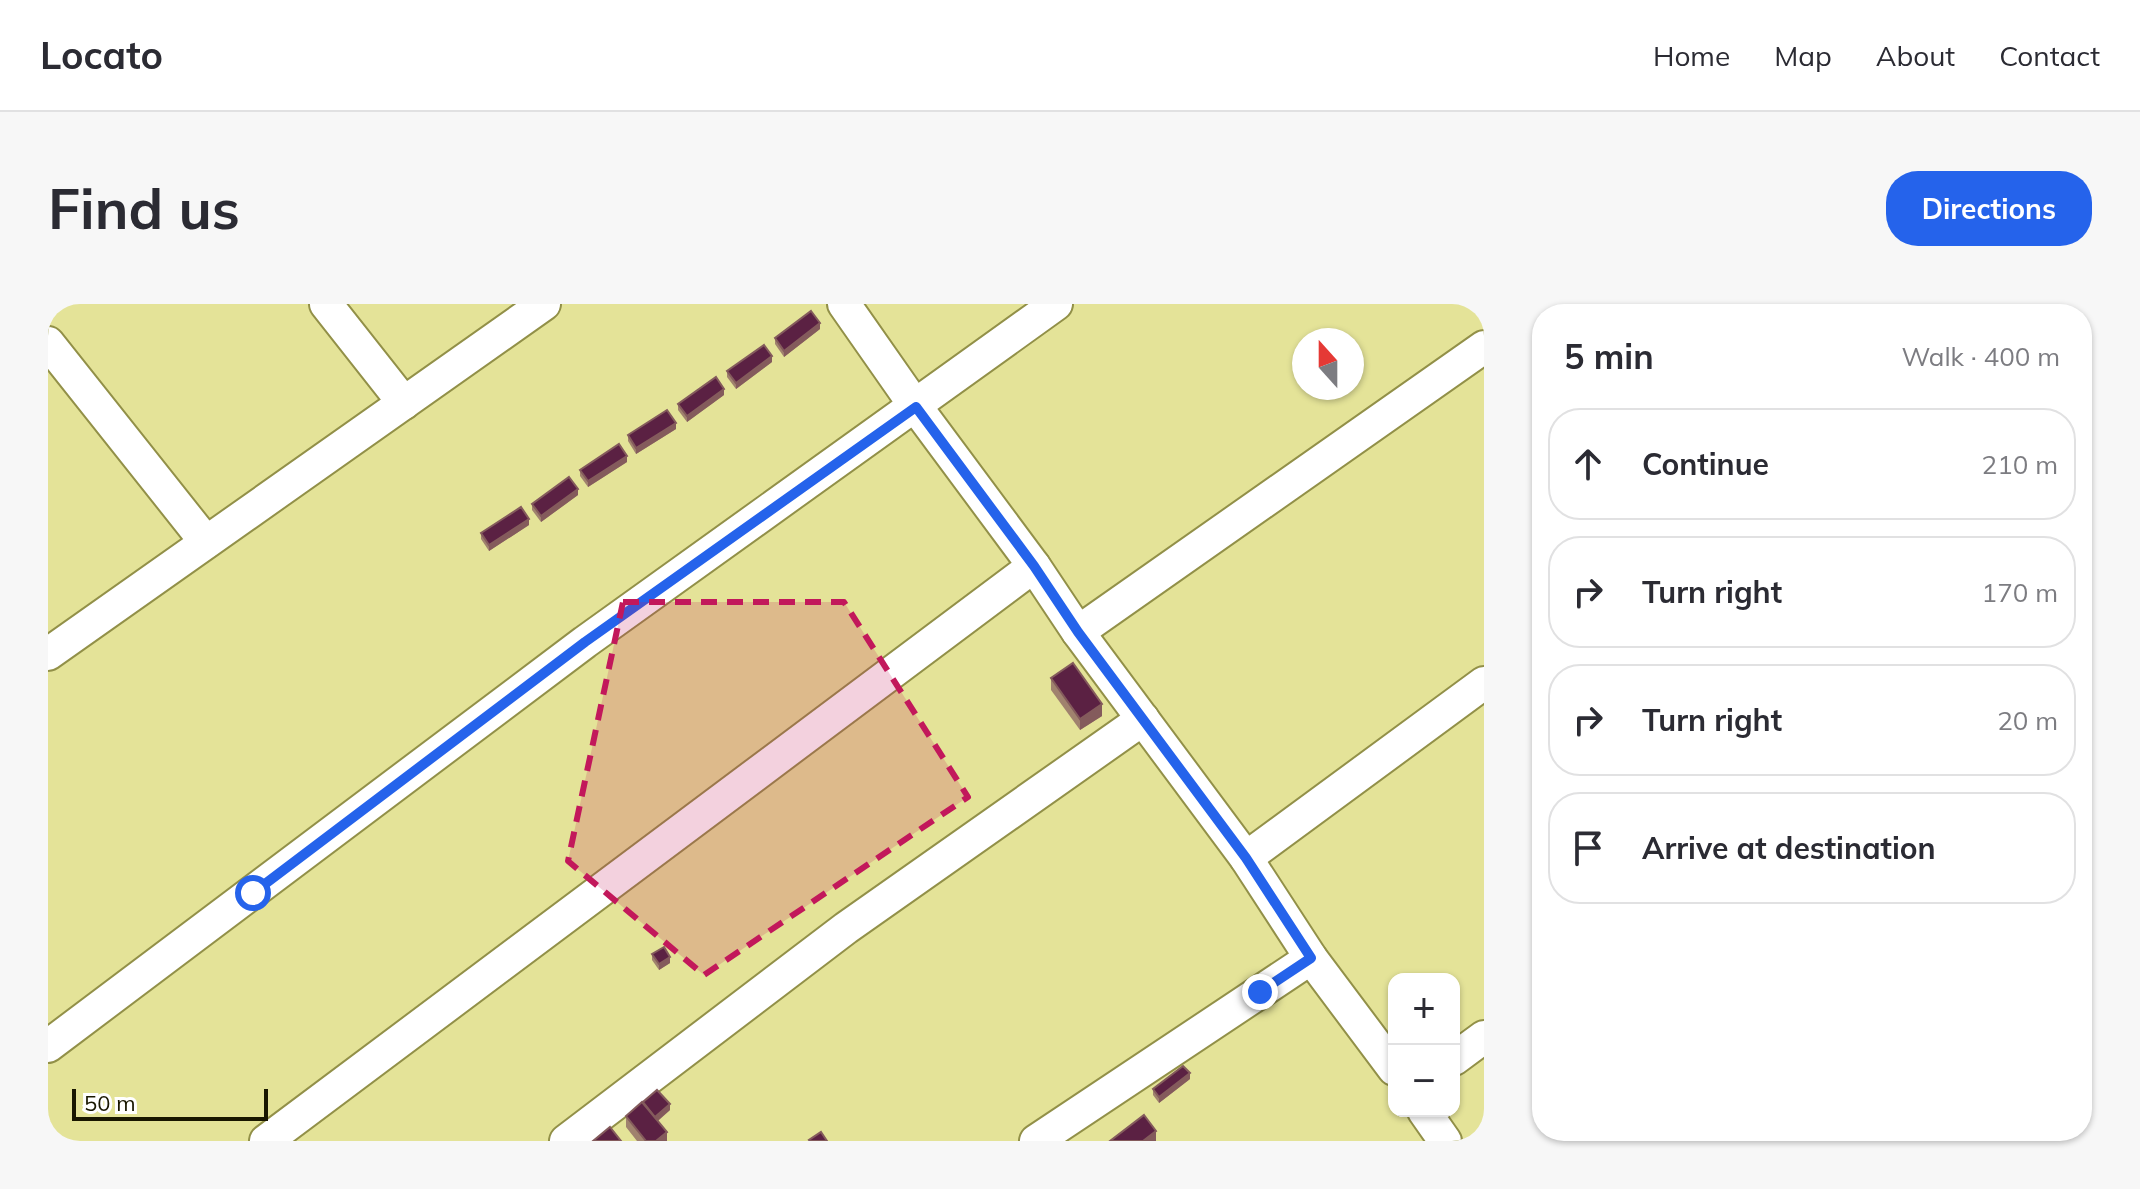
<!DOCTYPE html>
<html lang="en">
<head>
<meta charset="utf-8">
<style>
	body { margin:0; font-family:Mulish,sans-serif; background:#f7f7f7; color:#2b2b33 }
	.controls { position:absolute; right:24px; bottom:24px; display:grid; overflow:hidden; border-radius:16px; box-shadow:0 2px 6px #0004 }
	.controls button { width:72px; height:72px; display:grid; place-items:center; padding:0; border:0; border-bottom:2px solid #e1e1e2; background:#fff; color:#2b2b33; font:40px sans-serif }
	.compass { position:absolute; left:1244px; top:24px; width:72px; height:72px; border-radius:50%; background:#fff; box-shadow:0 2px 6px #0004; rotate:339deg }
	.scale { position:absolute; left:24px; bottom:20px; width:196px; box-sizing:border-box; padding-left:8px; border:4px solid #191700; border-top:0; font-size:22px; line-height:28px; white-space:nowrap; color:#191700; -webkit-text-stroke:6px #fff; paint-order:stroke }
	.stop { position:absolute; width:24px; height:24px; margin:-18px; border:6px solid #2563eb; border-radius:50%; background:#fff }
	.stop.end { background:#2563eb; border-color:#fff; box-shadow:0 2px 8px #0008 }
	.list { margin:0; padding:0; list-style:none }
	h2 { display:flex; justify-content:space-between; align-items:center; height:104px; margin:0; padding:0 32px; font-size:34px }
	h2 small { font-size:26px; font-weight:400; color:#7c7c81 }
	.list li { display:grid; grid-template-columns:52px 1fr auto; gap:24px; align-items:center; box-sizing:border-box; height:112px; margin:0 16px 16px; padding:0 16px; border:2px solid #e1e1e2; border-radius:32px }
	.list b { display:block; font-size:30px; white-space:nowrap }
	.list em { font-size:26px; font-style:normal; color:#7c7c81 }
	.icon { flex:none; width:44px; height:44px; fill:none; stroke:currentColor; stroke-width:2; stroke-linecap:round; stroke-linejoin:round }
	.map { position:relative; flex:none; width:1436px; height:837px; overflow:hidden; border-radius:32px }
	header { display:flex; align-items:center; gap:48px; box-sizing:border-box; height:112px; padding:0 40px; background:#fff; border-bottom:2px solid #e1e1e2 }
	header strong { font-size:38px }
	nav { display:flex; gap:44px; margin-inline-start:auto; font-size:28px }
	.intro { display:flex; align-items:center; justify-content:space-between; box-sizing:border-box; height:192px; padding:0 48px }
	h1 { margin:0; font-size:56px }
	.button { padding:20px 36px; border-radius:32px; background:#2563eb; color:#fff; font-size:28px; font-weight:700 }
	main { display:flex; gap:48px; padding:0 48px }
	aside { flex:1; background:#fff; border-radius:32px; box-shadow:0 2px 6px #0004 }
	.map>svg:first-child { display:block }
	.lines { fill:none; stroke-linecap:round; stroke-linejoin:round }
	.minor-casing { stroke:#929048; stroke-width:36 }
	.minor { stroke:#fff; stroke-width:32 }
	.wall { fill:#a0826e }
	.shaded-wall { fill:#845b5c }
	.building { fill:#5b2143; stroke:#845b5c; stroke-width:2 }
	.route { stroke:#2563eb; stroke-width:10 }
	.marked { fill:#c2185b; fill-opacity:0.2; stroke:#c2185b; stroke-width:6; stroke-dasharray:16 10; stroke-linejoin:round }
</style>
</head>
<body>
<header>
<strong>Locato</strong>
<nav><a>Home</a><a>Map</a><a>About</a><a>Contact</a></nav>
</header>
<div class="intro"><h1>Find us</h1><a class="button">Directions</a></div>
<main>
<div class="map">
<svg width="1436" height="837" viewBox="0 0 1436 837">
	<rect width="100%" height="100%" fill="#e4e398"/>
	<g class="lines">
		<g class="minor-casing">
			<g id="minor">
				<path d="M 278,0 L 356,99"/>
				<path d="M 796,0 L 868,103 L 986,262 L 1030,328 L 1198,554 L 1263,654 L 1346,765"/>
				<path d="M 0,39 L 158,238"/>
				<path d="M 1030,328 L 1436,43"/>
				<path d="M 0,350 L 496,0"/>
				<path d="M 1198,554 L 1436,379"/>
				<path d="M 0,742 L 537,338 L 1008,0"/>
				<path d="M 1406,755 L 1436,733"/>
				<path d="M 1376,807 L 1397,837"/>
				<path d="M 218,837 L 986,262"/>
				<path d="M 518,837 L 798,624 L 1095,415"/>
				<path d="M 988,837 L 1263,654"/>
			</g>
		</g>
		<use href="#minor" class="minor"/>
	</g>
	<g class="wall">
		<path d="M 772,25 L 736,53 L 727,40 L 727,34 Z"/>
		<path d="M 724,58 L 688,85 L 679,73 L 679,67 Z"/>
		<path d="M 676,91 L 639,118 L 630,106 L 630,100 Z"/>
		<path d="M 628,125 L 588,150 L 580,137 L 580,131 Z"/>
		<path d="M 579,158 L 540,183 L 532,172 L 532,166 Z"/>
		<path d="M 530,191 L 493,218 L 484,206 L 484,200 Z"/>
		<path d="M 481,221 L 441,247 L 433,235 L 433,229 Z"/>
		<path d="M 1003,374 L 1054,412 L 1032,426 L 1003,386 Z"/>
		<path d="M 604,650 L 622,659 L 611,666 L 604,656 Z"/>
		<path d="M 1142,775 L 1111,799 L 1105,791 L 1105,785 Z"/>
		<path d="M 622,806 L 610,817 L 619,837 L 589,837 L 578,823 L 578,812 Z"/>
	</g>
	<g class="shaded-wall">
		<path d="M 772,19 L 772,25 L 736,53 L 736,47 Z"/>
		<path d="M 724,52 L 724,58 L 688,85 L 688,79 Z"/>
		<path d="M 676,85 L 676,91 L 639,118 L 639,112 Z"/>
		<path d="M 628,119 L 628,125 L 588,150 L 588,144 Z"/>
		<path d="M 579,152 L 579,158 L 540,183 L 540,177 Z"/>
		<path d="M 530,185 L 530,191 L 493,218 L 493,212 Z"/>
		<path d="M 481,215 L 481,221 L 441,247 L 441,241 Z"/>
		<path d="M 1054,400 L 1054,412 L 1032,426 L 1032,415 Z"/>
		<path d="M 622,653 L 622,659 L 611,666 L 611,660 Z"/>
		<path d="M 1142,769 L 1142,775 L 1111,799 L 1111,793 Z"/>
		<path d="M 622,800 L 622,806 L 607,819 L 607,813 Z"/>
		<path d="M 1108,827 L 1108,837 L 1095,837 Z"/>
		<path d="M 619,828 L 619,837 L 608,837 Z"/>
	</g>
	<g class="building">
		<path d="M 763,7 L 772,19 L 736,47 L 727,34 Z"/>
		<path d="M 716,41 L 724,52 L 688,79 L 679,67 Z"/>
		<path d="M 668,73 L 676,85 L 639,112 L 630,100 Z"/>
		<path d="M 619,106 L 628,119 L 588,144 L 580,131 Z"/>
		<path d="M 571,140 L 579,152 L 540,177 L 532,166 Z"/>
		<path d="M 521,173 L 530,185 L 493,212 L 484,200 Z"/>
		<path d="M 473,203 L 481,215 L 441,241 L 433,229 Z"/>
		<path d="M 1025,359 L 1054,400 L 1032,415 L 1003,374 Z"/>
		<path d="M 616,643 L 622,653 L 611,660 L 604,650 Z"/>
		<path d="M 1135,762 L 1142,769 L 1111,793 L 1105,785 Z"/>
		<path d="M 609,786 L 622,800 L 607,813 L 595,798 Z"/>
		<path d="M 594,798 L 619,828 L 608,837 L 598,837 L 578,812 Z"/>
		<path d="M 1096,811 L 1108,827 L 1095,837 L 1062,837 Z"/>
		<path d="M 562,823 L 573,837 L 545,837 Z"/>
		<path d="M 773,828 L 779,837 L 762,837 L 761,836 Z"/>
	</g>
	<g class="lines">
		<path class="route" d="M 205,589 L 537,338 L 868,103 L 986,262 L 1030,328 L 1198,554 L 1263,654 L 1212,688"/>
	</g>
	<path class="marked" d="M 575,298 L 796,298 L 920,493 L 656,671 L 520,557 Z"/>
</svg>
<div class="controls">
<button>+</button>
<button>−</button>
</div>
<svg class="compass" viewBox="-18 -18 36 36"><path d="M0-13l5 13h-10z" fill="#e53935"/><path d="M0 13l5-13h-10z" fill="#7c7c81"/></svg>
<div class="scale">50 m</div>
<div class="stop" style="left:205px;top:589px"></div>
<div class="stop end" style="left:1212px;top:688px"></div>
</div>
<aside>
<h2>5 min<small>Walk · 400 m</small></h2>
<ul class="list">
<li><svg class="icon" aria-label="ahead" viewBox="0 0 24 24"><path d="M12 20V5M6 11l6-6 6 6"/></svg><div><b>Continue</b></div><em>210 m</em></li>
<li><svg class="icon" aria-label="right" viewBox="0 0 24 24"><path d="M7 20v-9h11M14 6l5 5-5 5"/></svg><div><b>Turn right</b></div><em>170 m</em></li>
<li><svg class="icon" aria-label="right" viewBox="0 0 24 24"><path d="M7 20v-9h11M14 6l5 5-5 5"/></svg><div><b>Turn right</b></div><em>20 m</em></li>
<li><svg class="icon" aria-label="arrive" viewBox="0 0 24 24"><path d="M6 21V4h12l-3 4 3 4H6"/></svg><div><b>Arrive at destination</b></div></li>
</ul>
</aside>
</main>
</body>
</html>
